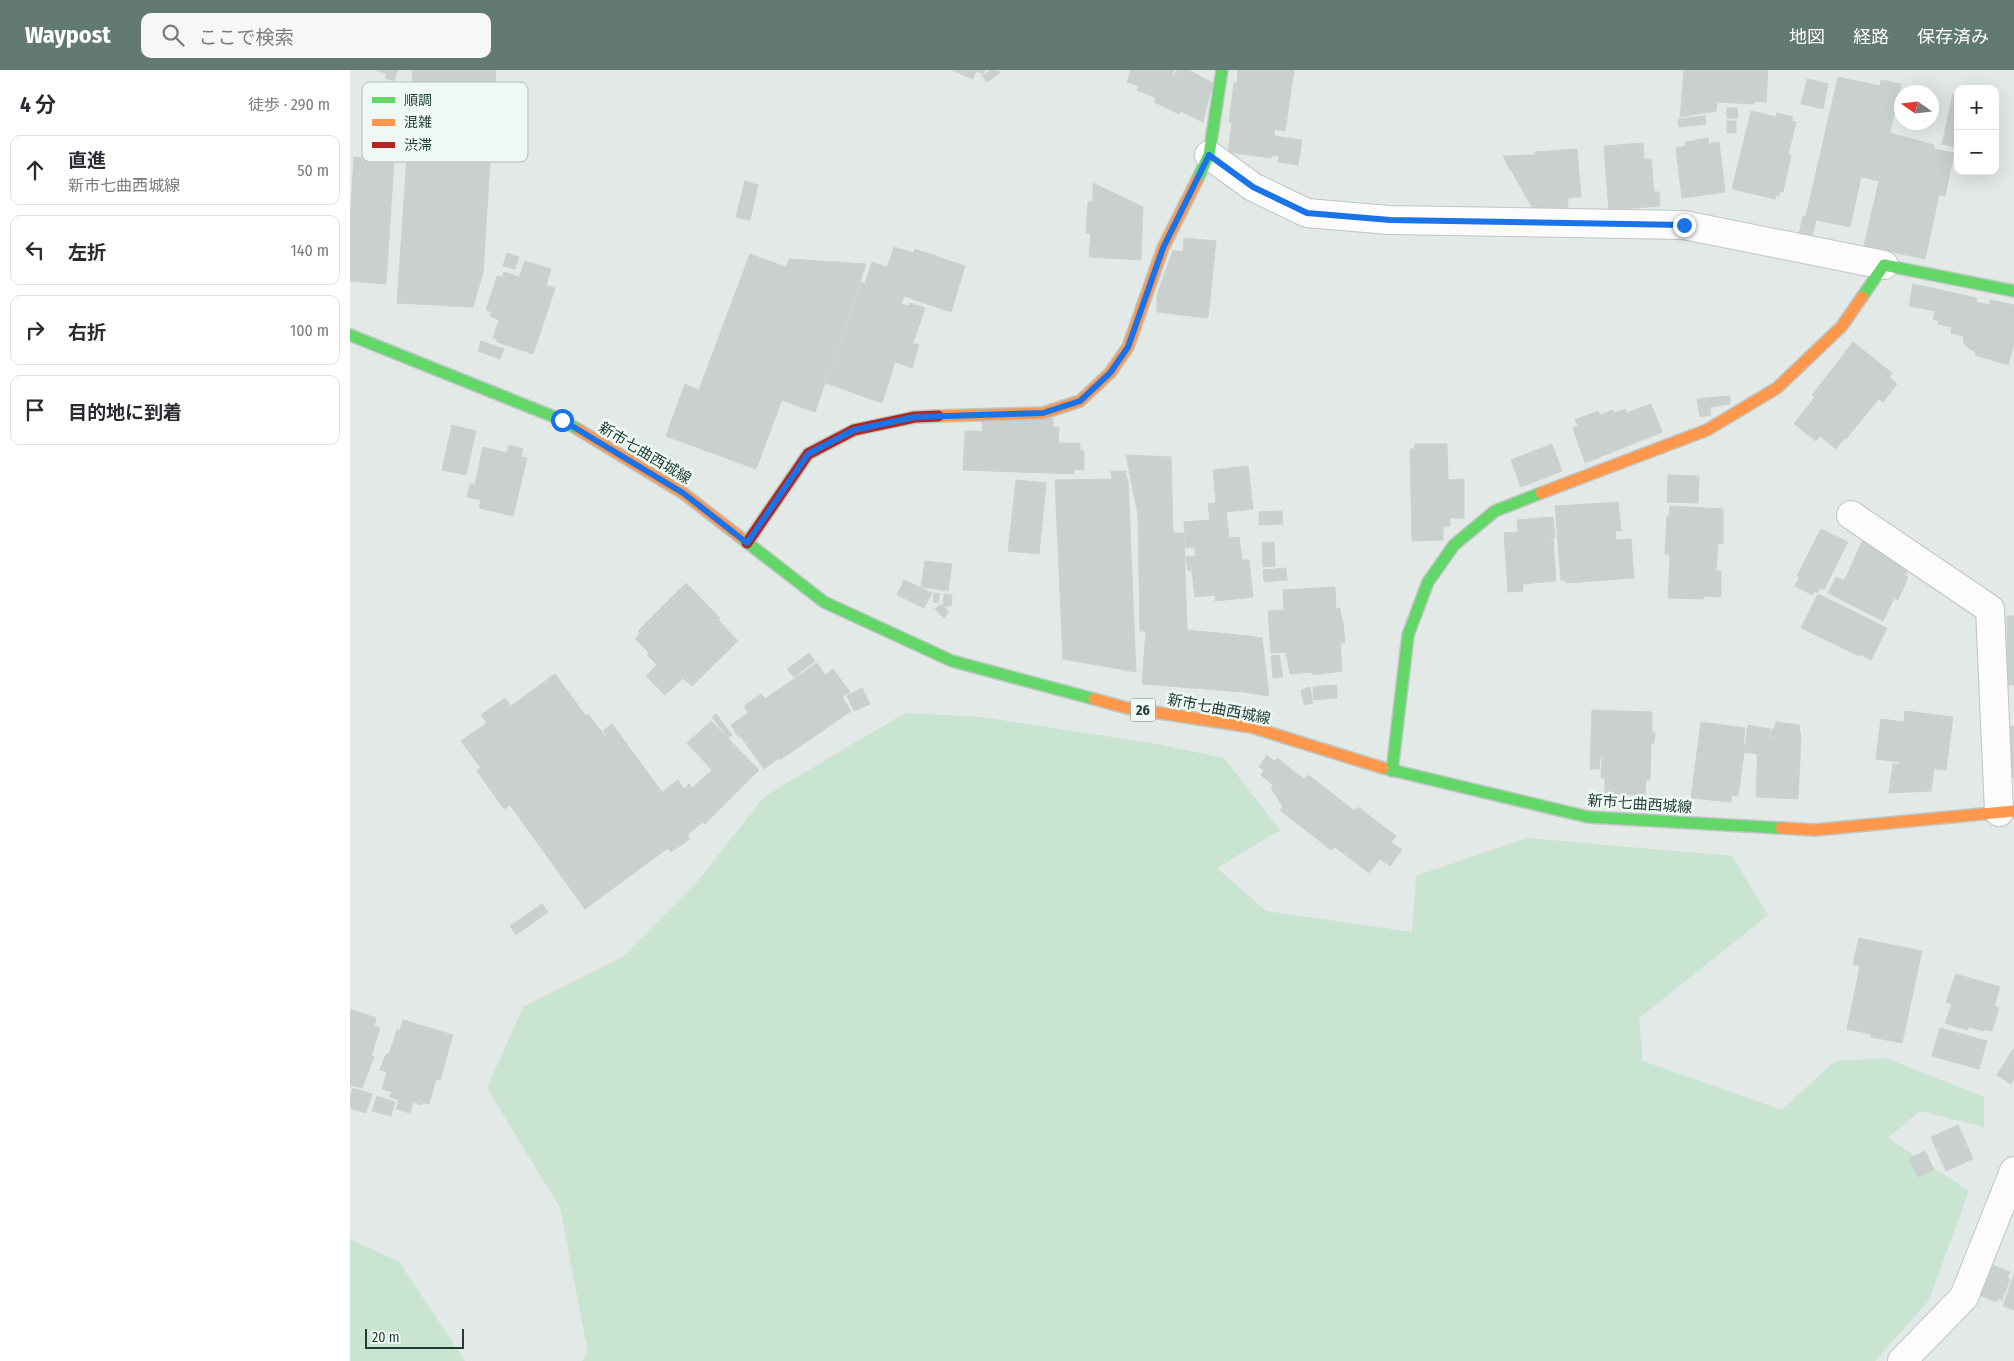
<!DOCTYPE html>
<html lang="ja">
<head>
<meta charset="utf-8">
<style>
	body { margin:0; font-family:"Fira Sans Condensed","Noto Sans JP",sans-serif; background:#f7f7f7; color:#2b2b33 }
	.controls { position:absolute; right:15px; top:15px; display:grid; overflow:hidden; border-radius:10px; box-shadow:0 5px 20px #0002 }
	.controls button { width:45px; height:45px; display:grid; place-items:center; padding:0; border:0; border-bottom:1px solid #e1e1e2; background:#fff; color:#2b2b33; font:25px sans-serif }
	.compass { position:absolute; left:1544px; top:15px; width:45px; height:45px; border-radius:50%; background:#fff; box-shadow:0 5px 20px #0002; rotate:284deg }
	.scale { position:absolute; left:15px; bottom:12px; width:99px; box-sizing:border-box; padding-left:5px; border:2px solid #1e3e34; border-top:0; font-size:14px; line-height:18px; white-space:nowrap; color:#1e3e34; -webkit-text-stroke:4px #f0f8f4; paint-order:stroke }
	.stop { position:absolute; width:15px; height:15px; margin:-11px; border:4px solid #1a73e8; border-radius:50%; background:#fff }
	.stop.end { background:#1a73e8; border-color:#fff; box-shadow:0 1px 5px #0008 }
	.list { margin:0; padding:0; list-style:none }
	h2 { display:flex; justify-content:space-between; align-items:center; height:65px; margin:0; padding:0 20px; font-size:21px }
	h2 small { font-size:16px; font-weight:400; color:#7c7c81 }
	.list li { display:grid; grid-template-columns:32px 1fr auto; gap:15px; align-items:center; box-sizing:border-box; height:70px; margin:0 10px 10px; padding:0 10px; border:1px solid #e1e1e2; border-radius:10px }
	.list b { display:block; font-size:19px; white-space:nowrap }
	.list p { margin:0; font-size:16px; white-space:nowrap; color:#7c7c81 }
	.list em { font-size:16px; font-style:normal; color:#7c7c81 }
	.icon { flex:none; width:28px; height:28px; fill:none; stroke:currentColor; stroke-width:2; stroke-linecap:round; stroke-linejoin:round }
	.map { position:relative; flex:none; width:1664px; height:1291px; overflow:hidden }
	header { display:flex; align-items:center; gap:30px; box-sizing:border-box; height:70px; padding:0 25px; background:#637a72; color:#fff }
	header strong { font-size:24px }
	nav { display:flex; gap:28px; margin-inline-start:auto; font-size:18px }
	.search { width:350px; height:45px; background:#f7f7f7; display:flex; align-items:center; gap:12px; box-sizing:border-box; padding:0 18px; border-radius:10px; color:#7c7c81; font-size:19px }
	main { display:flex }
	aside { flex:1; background:#fff }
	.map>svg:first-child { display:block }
	.green { fill:#c9e4d1 }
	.building { fill:#c9d0cd; stroke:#cbd2cf }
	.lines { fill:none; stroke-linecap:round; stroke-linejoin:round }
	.street-casing { stroke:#bfc6c3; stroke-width:30 }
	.fast-casing { stroke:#bdc7c3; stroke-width:14 }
	.slow-casing { stroke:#bdc7c3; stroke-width:14 }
	.jam-casing { stroke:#bdc7c3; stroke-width:14 }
	.street { stroke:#fbfcfb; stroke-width:28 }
	.fast { stroke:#63d668; stroke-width:11 }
	.slow { stroke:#ff974d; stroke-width:11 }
	.jam { stroke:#b3261e; stroke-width:11 }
	.route { stroke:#1a73e8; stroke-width:6 }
	.labels { text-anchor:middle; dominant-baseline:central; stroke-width:5; stroke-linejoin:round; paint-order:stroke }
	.shield { fill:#f0f8f4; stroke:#5d766e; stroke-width:1 }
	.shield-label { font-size:14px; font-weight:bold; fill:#1e3e34 }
	.street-label { font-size:15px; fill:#1e3e34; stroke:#f0f8f4 }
	.key { fill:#f0f8f4; stroke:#b1c0ba; stroke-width:1 }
	.key-label { font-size:14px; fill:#1e3e34 }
</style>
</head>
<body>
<header>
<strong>Waypost</strong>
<div class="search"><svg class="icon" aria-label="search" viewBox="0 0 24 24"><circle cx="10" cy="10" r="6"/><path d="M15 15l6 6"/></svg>ここで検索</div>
<nav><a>地図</a><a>経路</a><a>保存済み</a></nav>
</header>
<main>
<aside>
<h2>4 分<small>徒歩 · 290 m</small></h2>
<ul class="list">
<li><svg class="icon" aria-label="ahead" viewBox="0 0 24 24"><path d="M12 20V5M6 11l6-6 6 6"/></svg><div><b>直進</b><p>新市七曲西城線</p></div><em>50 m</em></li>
<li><svg class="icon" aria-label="left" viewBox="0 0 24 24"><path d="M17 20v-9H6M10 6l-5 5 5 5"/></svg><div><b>左折</b></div><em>140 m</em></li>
<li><svg class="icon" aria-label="right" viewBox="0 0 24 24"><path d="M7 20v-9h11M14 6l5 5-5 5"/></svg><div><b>右折</b></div><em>100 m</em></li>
<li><svg class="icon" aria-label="arrive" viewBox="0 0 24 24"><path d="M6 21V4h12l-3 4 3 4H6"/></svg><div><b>目的地に到着</b></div></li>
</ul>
</aside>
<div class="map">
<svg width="1664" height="1291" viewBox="0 0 1664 1291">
	<rect width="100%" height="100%" fill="#e2e9e6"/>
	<g class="green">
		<path d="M 555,643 L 631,647 L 801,673 L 874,688 L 930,760 L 867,798 L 916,841 L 1062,862 L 1066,806 L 1177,768 L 1382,786 L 1418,845 L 1289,948 L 1293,991 L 1432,1040 L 1485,991 L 1536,988 L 1634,1027 L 1634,1057 L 1570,1041 L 1538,1068 L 1619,1121 L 1579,1230 L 1525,1291 L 232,1291 L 238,1282 L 210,1138 L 137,1018 L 173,937 L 273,887 L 346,813 L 415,726 Z"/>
		<path d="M 0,1169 L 49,1192 L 115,1291 L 0,1291 Z"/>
	</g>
	<g class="building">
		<path d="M 26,0 L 48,0 L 44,11 L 35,8 L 37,4 Z"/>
		<path d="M 63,0 L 117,0 L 116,19 L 124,20 L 123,35 L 116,34 L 109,144 L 123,145 L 122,163 L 108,163 L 105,202 L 109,202 L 108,211 L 105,211 L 103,236 L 47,233 Z"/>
		<path d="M 117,0 L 146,0 L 133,203 L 123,237 L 103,236 L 105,211 L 108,211 L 109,202 L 105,202 L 108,163 L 122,163 L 123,145 L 109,144 L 116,34 L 123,35 L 124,20 L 116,19 Z"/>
		<path d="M 602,0 L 635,0 L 633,4 L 626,1 L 623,9 Z"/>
		<path d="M 641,0 L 651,2 L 637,12 L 632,6 Z"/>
		<path d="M 781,0 L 824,0 L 822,5 L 860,24 L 853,52 L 830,41 L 829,44 L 804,32 L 806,28 L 787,20 L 789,16 L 777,12 Z"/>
		<path d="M 827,0 L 838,0 L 865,14 L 860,24 L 824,5 Z"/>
		<path d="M 888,0 L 944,0 L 935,61 L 925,59 L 921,88 L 878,82 L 882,53 L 879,52 L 884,13 L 887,13 Z"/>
		<path d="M 1334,0 L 1418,0 L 1416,32 L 1404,31 L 1404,34 L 1367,32 L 1366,41 L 1330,47 Z"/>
		<path d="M 1488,7 L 1530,16 L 1531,10 L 1551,14 L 1529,111 L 1511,107 L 1500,157 L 1466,150 L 1462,166 L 1449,164 L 1453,146 L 1456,146 Z"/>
		<path d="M 1457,9 L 1478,14 L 1473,39 L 1451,34 Z"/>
		<path d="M 1603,24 L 1608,25 L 1608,78 L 1592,74 Z"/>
		<path d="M 1377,38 L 1387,38 L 1388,48 L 1377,48 Z"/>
		<path d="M 1401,41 L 1426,47 L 1427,43 L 1443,47 L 1441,51 L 1446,52 L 1438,85 L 1441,85 L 1433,122 L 1430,122 L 1429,126 L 1426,125 L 1425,129 L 1382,119 Z"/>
		<path d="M 1355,46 L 1356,54 L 1329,57 L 1328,49 Z"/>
		<rect x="1377" y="51" width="9" height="12"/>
		<path d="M 1540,63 L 1584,75 L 1584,79 L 1604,83 L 1595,126 L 1589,125 L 1575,189 L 1514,176 Z"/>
		<path d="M 924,66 L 952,70 L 948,95 L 928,92 L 929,86 L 921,85 Z"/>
		<path d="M 1358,68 L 1359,74 L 1369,72 L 1375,122 L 1332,128 L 1326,78 L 1336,76 L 1336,72 Z"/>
		<path d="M 1293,73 L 1294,89 L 1255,92 L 1254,76 Z"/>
		<path d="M 1227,79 L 1231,127 L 1218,128 L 1218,137 L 1186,140 L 1184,100 L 1163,102 L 1163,99 L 1160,100 L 1153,86 L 1185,85 L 1185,82 Z"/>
		<path d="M 4,87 L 44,90 L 36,214 L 0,211 L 0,151 Z"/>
		<path d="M 1301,89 L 1304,122 L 1309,122 L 1310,136 L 1259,140 L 1255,92 Z"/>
		<path d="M 1163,99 L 1163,102 L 1184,100 L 1186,140 L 1184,141 L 1161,100 Z"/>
		<path d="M 395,111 L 408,115 L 400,150 L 386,147 Z"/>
		<path d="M 743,113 L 793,137 L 791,190 L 739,187 L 741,164 L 736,163 L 738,132 L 743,132 Z"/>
		<path d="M 834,168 L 866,171 L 858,248 L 807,242 L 807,225 L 823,180 L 833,182 Z"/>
		<path d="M 544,177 L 563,183 L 565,179 L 615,196 L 601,242 L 554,226 L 551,234 L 559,236 L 560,233 L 575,238 L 563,273 L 569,275 L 562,298 L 545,292 L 532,333 L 476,313 L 511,212 L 530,218 Z"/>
		<path d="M 157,183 L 169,187 L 165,199 L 153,196 Z"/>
		<path d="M 400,184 L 476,212 L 406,399 L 316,366 L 335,314 L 349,320 Z"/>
		<path d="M 439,189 L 516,194 L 465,342 L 431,330 L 476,212 L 436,197 Z"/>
		<path d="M 175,191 L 201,199 L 196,215 L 205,218 L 183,284 L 147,272 L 147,269 L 143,268 L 149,250 L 140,246 L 142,242 L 136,240 L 147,206 L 152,207 L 154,202 L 169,207 Z"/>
		<path d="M 522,192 L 537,197 L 530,218 L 515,214 Z"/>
		<path d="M 1563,214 L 1627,228 L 1626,232 L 1640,235 L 1640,230 L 1664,235 L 1664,275 L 1658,295 L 1625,285 L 1626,282 L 1618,278 L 1614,274 L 1613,266 L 1601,263 L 1602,257 L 1588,254 L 1589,251 L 1583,249 L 1585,241 L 1559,236 Z"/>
		<path d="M 131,271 L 154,279 L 150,289 L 128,281 Z"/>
		<path d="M 1503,272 L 1542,303 L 1539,307 L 1547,314 L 1533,332 L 1529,329 L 1527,331 L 1484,297 Z"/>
		<path d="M 1484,297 L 1527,331 L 1496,369 L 1495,368 L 1486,379 L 1470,366 L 1466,371 L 1444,354 L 1465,327 L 1462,325 Z"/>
		<path d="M 1380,326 L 1380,334 L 1360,337 L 1361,345 L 1350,347 L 1347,329 Z"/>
		<path d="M 1301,334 L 1312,362 L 1235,393 L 1223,358 L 1228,356 L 1225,350 L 1248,341 L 1250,345 L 1263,340 L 1264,343 L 1275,339 L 1276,343 Z"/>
		<path d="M 703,348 L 703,357 L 709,357 L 708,373 L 730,373 L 730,381 L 734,381 L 734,400 L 724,399 L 724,404 L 613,400 L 615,361 L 665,362 L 665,350 Z"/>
		<path d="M 633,349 L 665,350 L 665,362 L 632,361 Z"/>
		<path d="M 102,355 L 126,361 L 116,405 L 92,400 Z"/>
		<path d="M 1065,374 L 1097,374 L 1098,410 L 1114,409 L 1114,448 L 1100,448 L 1100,456 L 1093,456 L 1093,470 L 1062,471 L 1060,379 L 1064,379 Z"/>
		<path d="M 1202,374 L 1212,401 L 1171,417 L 1161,390 Z"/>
		<path d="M 159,375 L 173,379 L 171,387 L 177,388 L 163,446 L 129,438 L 131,430 L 117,427 L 120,414 L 125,415 L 133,377 L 157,383 Z"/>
		<path d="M 776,385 L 821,387 L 823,463 L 834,463 L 837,560 L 898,566 L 893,622 L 792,614 L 796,561 L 790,561 L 788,445 Z"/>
		<path d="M 898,396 L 903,439 L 876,442 L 879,468 L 889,467 L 892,490 L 899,490 L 903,527 L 865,531 L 865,525 L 845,527 L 842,501 L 838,501 L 836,487 L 846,486 L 845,477 L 836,478 L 834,452 L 860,450 L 858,434 L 866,433 L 863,400 Z"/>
		<path d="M 761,401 L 776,401 L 776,408 L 778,408 L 786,602 L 713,589 L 705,410 L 762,409 Z"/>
		<path d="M 1318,405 L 1349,406 L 1348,433 L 1317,432 Z"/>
		<path d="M 666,410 L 696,413 L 689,484 L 658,481 Z"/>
		<path d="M 1268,432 L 1271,461 L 1265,461 L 1266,470 L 1281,469 L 1284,508 L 1216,513 L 1216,510 L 1211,510 L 1205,436 Z"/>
		<path d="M 1320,436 L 1373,439 L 1373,474 L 1368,473 L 1366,501 L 1371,501 L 1371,527 L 1354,526 L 1354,529 L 1318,528 L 1320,484 L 1315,484 L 1317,446 L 1319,446 Z"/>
		<path d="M 932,441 L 933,454 L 909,455 L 909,442 Z"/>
		<path d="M 1203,447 L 1205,468 L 1169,471 L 1167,450 Z"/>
		<path d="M 1471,459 L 1498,472 L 1474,519 L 1470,518 L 1467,523 L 1464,521 L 1463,525 L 1445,516 L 1449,508 L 1447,506 Z"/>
		<path d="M 1518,459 L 1561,493 L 1555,505 L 1558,507 L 1548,530 L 1544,528 L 1533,551 L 1478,523 L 1486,507 L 1494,511 Z"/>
		<path d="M 1168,462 L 1173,521 L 1158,522 L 1154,463 Z"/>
		<path d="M 1203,469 L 1206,511 L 1172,514 L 1169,471 Z"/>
		<path d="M 924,472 L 925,496 L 913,497 L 912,473 Z"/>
		<path d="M 575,491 L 602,494 L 598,521 L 571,517 Z"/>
		<path d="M 936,498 L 937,510 L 914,512 L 913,500 Z"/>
		<path d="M 554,510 L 582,523 L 574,538 L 547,525 Z"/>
		<path d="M 336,513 L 370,548 L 368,550 L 388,571 L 342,616 L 333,608 L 315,625 L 296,606 L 307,595 L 297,585 L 299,583 L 285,569 L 290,564 L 288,561 Z"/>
		<path d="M 985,517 L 986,539 L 990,538 L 992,552 L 993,552 L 995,573 L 990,573 L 992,601 L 963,605 L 963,602 L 940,604 L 936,582 L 921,583 L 918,541 L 934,540 L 933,520 Z"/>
		<path d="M 584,523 L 590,524 L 588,533 L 583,532 Z"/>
		<path d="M 594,524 L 602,525 L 601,536 L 593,536 Z"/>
		<path d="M 1468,524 L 1537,558 L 1521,590 L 1510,584 L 1509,586 L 1451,558 Z"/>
		<path d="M 591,534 L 599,542 L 594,548 L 585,539 Z"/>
		<rect x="1657" y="546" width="7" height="69"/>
		<path d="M 898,566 L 912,568 L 919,626 L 893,622 Z"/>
		<path d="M 459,583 L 465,591 L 444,607 L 437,599 Z"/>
		<path d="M 929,585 L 933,607 L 923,608 L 921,586 Z"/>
		<path d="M 467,593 L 475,605 L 483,599 L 500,622 L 492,627 L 501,641 L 430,690 L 429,688 L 414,699 L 391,667 L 389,668 L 381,655 L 398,643 L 394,636 L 411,624 L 415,629 Z"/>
		<path d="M 205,604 L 236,646 L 238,644 L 256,667 L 257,666 L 253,661 L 262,654 L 312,722 L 328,710 L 334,719 L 339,714 L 342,718 L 362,700 L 337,673 L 361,651 L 409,700 L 355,754 L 353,752 L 337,765 L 340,769 L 321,782 L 318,778 L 235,839 L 160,735 L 154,739 L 127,701 L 131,698 L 111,671 L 137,653 L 131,645 L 155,628 L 161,636 Z"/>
		<path d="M 987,615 L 987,628 L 964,630 L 963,617 Z"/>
		<path d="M 960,617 L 963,633 L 954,635 L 951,620 Z"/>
		<path d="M 512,618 L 520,634 L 504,641 L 497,626 Z"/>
		<path d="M 1242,640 L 1302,642 L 1302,662 L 1305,662 L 1304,673 L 1301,674 L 1300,710 L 1296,710 L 1295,725 L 1255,724 L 1255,708 L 1251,708 L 1252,688 L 1250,688 L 1249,699 L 1240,699 Z"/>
		<path d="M 1555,641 L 1603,647 L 1596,700 L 1549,695 Z"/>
		<path d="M 366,644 L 382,665 L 378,668 L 362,647 Z"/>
		<path d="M 1531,649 L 1554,652 L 1549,692 L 1526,689 Z"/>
		<path d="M 1351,652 L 1395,658 L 1393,676 L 1395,676 L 1388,726 L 1342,720 Z"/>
		<path d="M 1426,652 L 1449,655 L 1451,668 L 1421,667 L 1420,661 L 1425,657 Z"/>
		<path d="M 1398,655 L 1420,659 L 1419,667 L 1408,667 L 1407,684 L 1394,682 Z"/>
		<path d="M 1664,656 L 1664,707 L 1662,707 L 1657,657 Z"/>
		<path d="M 1408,667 L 1451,668 L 1448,729 L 1406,727 Z"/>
		<path d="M 917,685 L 924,691 L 927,688 L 954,709 L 958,705 L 1005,741 L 1008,737 L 1046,766 L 1041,772 L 1052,780 L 1040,796 L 1030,789 L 1019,803 L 985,777 L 981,780 L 930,740 L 933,737 L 921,718 L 923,715 L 911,705 L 914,700 L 909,697 Z"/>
		<path d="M 1543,694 L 1584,699 L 1581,721 L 1539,723 Z"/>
		<path d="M 1342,720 L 1381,725 L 1381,732 L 1341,728 Z"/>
		<path d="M 192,834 L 198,842 L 166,865 L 160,856 Z"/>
		<path d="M 1509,868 L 1572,881 L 1552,973 L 1521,967 L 1521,964 L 1497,959 L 1510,896 L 1503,894 Z"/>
		<path d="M 1606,904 L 1650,917 L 1644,936 L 1649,938 L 1642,961 L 1635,959 L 1634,961 L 1619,957 L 1617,960 L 1595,953 L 1602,934 L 1596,932 Z"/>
		<path d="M 0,939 L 26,948 L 24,956 L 30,958 L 21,986 L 24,987 L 12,1018 L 1,1015 L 0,1019 Z"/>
		<path d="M 53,950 L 103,965 L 90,1010 L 86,1009 L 79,1034 L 72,1032 L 72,1035 L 63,1032 L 60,1043 L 46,1039 L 49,1030 L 40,1027 L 42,1022 L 32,1019 L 37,1002 L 30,1000 L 36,984 L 39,984 L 47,960 L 50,961 Z"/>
		<path d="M 1590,958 L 1637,971 L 1629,999 L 1582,986 Z"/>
		<path d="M 1663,979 L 1664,1009 L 1661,1014 L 1647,1005 Z"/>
		<path d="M 3,1018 L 22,1024 L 16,1043 L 0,1038 L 0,1027 Z"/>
		<path d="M 27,1026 L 45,1032 L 41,1046 L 22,1041 Z"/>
		<path d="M 1608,1055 L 1623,1089 L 1596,1101 L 1581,1067 Z"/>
		<path d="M 1575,1081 L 1584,1100 L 1568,1107 L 1559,1089 Z"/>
		<path d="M 1640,1194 L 1660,1202 L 1657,1208 L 1660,1209 L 1652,1230 L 1648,1229 L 1646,1232 L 1629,1225 Z"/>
		<path d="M 1664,1205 L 1664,1240 L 1653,1236 Z"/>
	</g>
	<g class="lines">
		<g class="street-casing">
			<g id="street">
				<path d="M 859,85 L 903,117 L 957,143 L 1039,150 L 1334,155 L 1534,195"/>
				<path d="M 1501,445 L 1640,539 L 1649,742"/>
				<path d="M 1552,1291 L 1614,1227 L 1664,1101"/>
			</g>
		</g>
		<g class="fast-casing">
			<g id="fast">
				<path d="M 847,110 L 859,85 L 872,0"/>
				<path d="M 1512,227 L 1534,195 L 1664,221"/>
				<path d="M 0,265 L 212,350 L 229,360"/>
				<path d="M 390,467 L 474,532 L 602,591 L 744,629"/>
				<path d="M 1033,698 L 1238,747 L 1431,758"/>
				<path d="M 1042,701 L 1058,565 L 1078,512 L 1104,475 L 1145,441 L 1191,423"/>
			</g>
		</g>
		<g class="slow-casing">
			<g id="slow">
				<path d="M 588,346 L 693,343 L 730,331 L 760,303 L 778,277 L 813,178 L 847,110"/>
				<path d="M 229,360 L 333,423 L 390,467"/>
				<path d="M 1191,423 L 1357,360 L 1427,318 L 1492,256 L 1512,227"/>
				<path d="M 744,629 L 777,638 L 901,657 L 1033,698"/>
				<path d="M 1431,758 L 1465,760 L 1664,741"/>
			</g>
		</g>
		<g class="jam-casing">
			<path id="jam" d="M 397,473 L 458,384 L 504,360 L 565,347 L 588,346"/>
		</g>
		<use href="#street" class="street"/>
		<use href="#fast" class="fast"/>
		<use href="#slow" class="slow"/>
		<use href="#jam" class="jam"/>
	</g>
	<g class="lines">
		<path class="route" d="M 212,350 L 333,423 L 397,473 L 458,384 L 504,360 L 565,347 L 693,343 L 730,331 L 760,303 L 778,277 L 813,178 L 859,85 L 903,117 L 957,143 L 1040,150 L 1334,155"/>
	</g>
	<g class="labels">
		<rect class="shield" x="780.5" y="628.5" width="25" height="23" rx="4"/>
		<g class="shield-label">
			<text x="793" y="640">26</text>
		</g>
		<g class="street-label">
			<text transform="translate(295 383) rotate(31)">新市七曲西城線</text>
			<text transform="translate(869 639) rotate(11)">新市七曲西城線</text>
			<text transform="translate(1290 734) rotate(4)">新市七曲西城線</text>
		</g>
	</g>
	<rect x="12" y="12" width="166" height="80" rx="8" class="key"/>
	<rect x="22" y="27" width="23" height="6" fill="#63d668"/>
	<rect x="22" y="49" width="23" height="7" fill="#ff974d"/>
	<rect x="22" y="72" width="23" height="6" fill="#b3261e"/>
	<g class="key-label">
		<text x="54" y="35">順調</text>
		<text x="54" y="57">混雑</text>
		<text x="54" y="80">渋滞</text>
	</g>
</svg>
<div class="controls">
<button>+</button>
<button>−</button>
</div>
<svg class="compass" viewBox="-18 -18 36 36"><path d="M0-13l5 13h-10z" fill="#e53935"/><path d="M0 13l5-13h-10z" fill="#7c7c81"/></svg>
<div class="scale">20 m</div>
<div class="stop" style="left:212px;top:350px"></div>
<div class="stop end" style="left:1334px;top:155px"></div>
</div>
</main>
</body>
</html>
